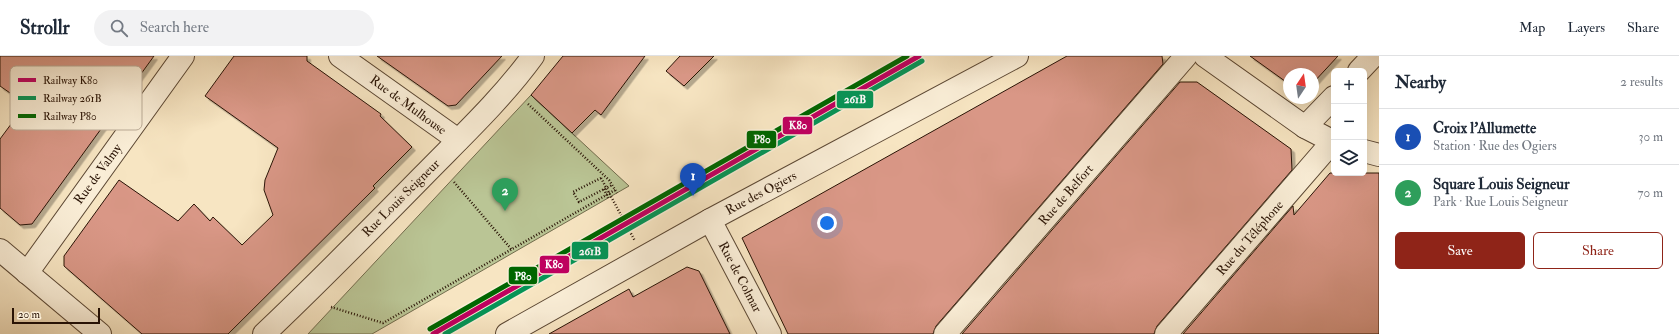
<!DOCTYPE html>
<html lang="en">
<head>
<meta charset="utf-8">
<style>
	body { margin:0; font-family:"IM FELL Double Pica",serif; background:#f2f2f3; color:#1f2937 }
	.controls { position:absolute; right:12px; top:12px; display:grid; overflow:hidden; border-radius:6px; box-shadow:0 4px 16px #0002 }
	.controls button { width:36px; height:36px; display:grid; place-items:center; padding:0; border:0; border-bottom:1px solid #e0e1e3; background:#fff; color:#1f2937; font:20px sans-serif }
	.compass { position:absolute; left:1283px; top:12px; width:36px; height:36px; border-radius:50%; background:#fff; box-shadow:0 4px 16px #0002; rotate:13deg }
	.scale { position:absolute; left:12px; bottom:10px; width:88px; box-sizing:border-box; padding-left:4px; border:2px solid #291305; border-top:0; font-size:11px; line-height:14px; white-space:nowrap; color:#291305; -webkit-text-stroke:3px #faeed7; paint-order:stroke }
	.you { position:absolute; left:827px; top:167px; width:14px; height:14px; margin:-10px; border:3px solid #fff; border-radius:50%; background:#1a73e8; box-shadow:0 0 0 6px #1a73e833 }
	.badge { display:grid; place-items:center; width:26px; height:26px; border-radius:50%; background:#8f2418; color:#fff; font-size:13px; font-weight:700 }
	.pin { position:absolute; translate:-50% -33px; filter:drop-shadow(0 1px 2px #0008) }
	.pin::after { content:''; position:absolute; top:21px; width:14px; height:12px; background:inherit; clip-path:polygon(0 0,100% 0,50% 100%) }
	.list { margin:0; padding:0; list-style:none }
	h2 { display:flex; justify-content:space-between; align-items:center; height:52px; margin:0; padding:0 16px; font-size:17px }
	h2 small { font-size:13px; font-weight:400; color:#747a83 }
	.list li { display:grid; grid-template-columns:26px 1fr auto; gap:12px; align-items:center; box-sizing:border-box; height:56px; padding:0 16px; border-top:1px solid #e0e1e3 }
	.list b { display:block; font-size:15px; white-space:nowrap }
	.list p { margin:0; font-size:13px; white-space:nowrap; color:#747a83 }
	.list em { font-size:13px; font-style:normal; color:#747a83 }
	.actions { display:flex; gap:8px; padding:12px 16px }
	.actions a { flex:1; padding:9px 0; border:1px solid #8f2418; border-radius:6px; text-align:center; font-size:14px; color:#8f2418 }
	.actions .main { background:#8f2418; color:#fff }
	.icon { flex:none; width:22px; height:22px; fill:none; stroke:currentColor; stroke-width:2; stroke-linecap:round; stroke-linejoin:round }
	.map { position:relative; flex:none; width:1379px; height:278px; overflow:hidden }
	header { display:flex; align-items:center; gap:24px; box-sizing:border-box; height:56px; padding:0 20px; background:#fff; border-bottom:1px solid #e0e1e3 }
	header strong { font-size:19px }
	nav { display:flex; gap:22px; margin-inline-start:auto; font-size:14px }
	.search { width:280px; height:36px; background:#f2f2f3; display:flex; align-items:center; gap:10px; box-sizing:border-box; padding:0 14px; border-radius:22px; color:#747a83; font-size:15px }
	main { display:flex }
	aside { flex:1; background:#fff }
	.map>svg:first-child { display:block }
	.green { fill:#bac595; stroke:#726c4d }
	.building { fill:#d99786; stroke:#291305; filter:url(#shadow) }
	.lines { fill:none; stroke-linecap:round; stroke-linejoin:round }
	.minor-casing { stroke:#5c4834; stroke-width:24 }
	.tertiary-casing { stroke:#5c4834; stroke-width:24 }
	.path { stroke:#291305; stroke-width:2.5; stroke-dasharray:1 2; stroke-linecap:butt }
	.minor { stroke:#faeed7; stroke-width:22 }
	.tertiary { stroke:#faeed7; stroke-width:22 }
	.path-bridge { stroke:#291305; stroke-width:2.5; stroke-dasharray:1 2; stroke-linecap:butt }
	.rail-1-casing { stroke:#faeed7; stroke-width:8 }
	.rail-2-casing { stroke:#faeed7; stroke-width:8 }
	.rail-3-casing { stroke:#faeed7; stroke-width:8 }
	.rail-1 { stroke:#bf005f; stroke-width:5 }
	.rail-2 { stroke:#069456; stroke-width:5 }
	.rail-3 { stroke:#060; stroke-width:5 }
	.labels { text-anchor:middle; dominant-baseline:central; stroke-width:3; stroke-linejoin:round; paint-order:stroke }
	.street-label { font-size:13px; fill:#291305; stroke:#faeed7 }
	.key { fill:#faeed7; stroke:#bbac98; stroke-width:1 }
	.key-label { font-size:11px; fill:#291305 }
	.line-badge { stroke:#faeed7; stroke-width:1.5 }
	.badge-label { font-size:11px; text-anchor:middle; font-weight:bold; fill:#fff }
</style>
</head>
<body>
<header>
<strong>Strollr</strong>
<div class="search"><svg class="icon" aria-label="search" viewBox="0 0 24 24"><circle cx="10" cy="10" r="6"/><path d="M15 15l6 6"/></svg>Search here</div>
<nav><a>Map</a><a>Layers</a><a>Share</a></nav>
</header>
<main>
<div class="map">
<svg width="1379" height="278" viewBox="0 0 1379 278">
	<defs>
		<filter id="shadow"><feDropShadow dx="3.5" dy="3.5" stdDeviation="0" flood-color="#0004"/></filter>
	</defs>
	<rect width="100%" height="100%" fill="#f7e5c2"/>
	<filter id="stains"><feTurbulence type="fractalNoise" baseFrequency=".005" numOctaves="4"/><feColorMatrix values="0 0 0 0 .2 0 0 0 0 .09 0 0 0 0 .02 0 0 0 .5 -.17"/></filter>
	<radialGradient id="worn" r=".72"><stop offset=".6" stop-color="#630" stop-opacity="0"/><stop offset="1" stop-color="#630" stop-opacity=".3"/></radialGradient>
	<path class="green" d="M 531,39 L 629,130 L 372,278 L 308,278 Z"/>
	<g class="building">
		<path d="M 0,0 L 154,0 L 32,168 L 20,169 L 0,152 L 0,83 L 26,48 L 0,30 Z"/>
		<path d="M 234,0 L 307,0 L 307,5 L 381,58 L 380,60 L 412,91 L 373,130 L 375,132 L 228,278 L 142,278 L 64,210 L 64,200 L 119,124 L 178,165 L 194,148 L 210,165 L 213,161 L 242,189 L 273,159 L 264,134 L 265,124 L 278,92 L 205,40 Z"/>
		<path d="M 377,0 L 502,0 L 456,49 L 448,50 Z"/>
		<path d="M 563,0 L 645,0 L 601,59 L 595,54 L 572,77 L 531,39 Z"/>
		<path d="M 680,0 L 714,0 L 684,30 L 666,15 Z"/>
		<path d="M 1067,0 L 1162,0 L 1163,8 L 936,270 L 933,278 L 788,278 L 742,182 Z"/>
		<path d="M 1250,0 L 1338,0 L 1313,27 L 1313,18 L 1289,18 L 1289,28 Z"/>
		<path d="M 1180,26 L 1197,26 L 1291,93 L 1292,114 L 1157,270 L 1154,278 L 962,278 Z"/>
		<path d="M 1330,117 L 1379,117 L 1379,278 L 1183,278 L 1293,150 L 1294,159 Z"/>
		<path d="M 687,211 L 699,215 L 730,278 L 549,278 L 629,233 L 633,241 Z"/>
	</g>
	<g class="lines">
		<g class="minor-casing">
			<g id="minor">
				<path d="M 340,0 L 458,84"/>
				<path d="M 1205,0 L 1305,71 L 1334,41"/>
				<path d="M 1359,15 L 1373,0"/>
				<path d="M 710,164 L 770,278"/>
				<path d="M 0,194 L 100,278"/>
				<path d="M 27,217 L 183,0"/>
				<path d="M 507,278 L 710,164 L 1017,0"/>
				<path d="M 945,278 L 1186,0"/>
				<path d="M 1166,278 L 1333,85"/>
			</g>
		</g>
		<g class="tertiary-casing">
			<g id="tertiary">
				<path d="M 1305,71 L 1334,86"/>
				<path d="M 1364,95 L 1379,99"/>
				<path d="M 264,278 C 318,227 370,174 422,121 C 460,82 501,44 533,0"/>
			</g>
		</g>
		<g class="path">
			<path d="M 528,48 L 609,124 L 617,137"/>
			<path d="M 601,122 L 573,136 L 579,146 L 612,129"/>
			<path d="M 454,126 L 512,194"/>
			<path d="M 604,133 L 608,142"/>
			<path d="M 331,251 L 383,267 L 615,134"/>
		</g>
		<use href="#minor" class="minor"/>
		<use href="#tertiary" class="tertiary"/>
		<path class="path-bridge" d="M 601,122 L 635,185"/>
		<g class="rail-1-casing">
			<path id="rail-1" d="M 433,278 L 919,0"/>
		</g>
		<g class="rail-2-casing">
			<path id="rail-2" d="M 445,278 L 922,5"/>
		</g>
		<g class="rail-3-casing">
			<path id="rail-3" d="M 430,273 L 907,0"/>
		</g>
		<use href="#rail-1" class="rail-1"/>
		<use href="#rail-2" class="rail-2"/>
		<use href="#rail-3" class="rail-3"/>
	</g>
	<g class="labels">
		<g class="street-label">
			<text transform="translate(408 49) rotate(36)">Rue de Mulhouse</text>
			<text transform="translate(98 118) rotate(-54)">Rue de Valmy</text>
			<text transform="translate(761 137) rotate(-28)">Rue des Ogiers</text>
			<text transform="translate(1066 139) rotate(-49)">Rue de Belfort</text>
			<text transform="translate(401 142) rotate(-45)">Rue Louis Seigneur</text>
			<text transform="translate(1250 182) rotate(-49)">Rue du Téléphone</text>
			<text transform="translate(740 221) rotate(62)">Rue de Colmar</text>
		</g>
	</g>
	<rect x="10" y="10" width="132" height="64" rx="6" class="key"/>
	<rect x="18" y="22" width="18" height="4" fill="#bf005f"/>
	<rect x="18" y="40" width="18" height="4" fill="#069456"/>
	<rect x="18" y="58" width="18" height="4" fill="#060"/>
	<g class="key-label">
		<text x="43" y="28">Railway K80</text>
		<text x="43" y="46">Railway 261B</text>
		<text x="43" y="64">Railway P80</text>
	</g>
	<g class="line-badge">
		<rect x="836" y="34" width="38" height="19" rx="4" fill="#069456"/>
		<rect x="782" y="60" width="31" height="19" rx="4" fill="#bf005f"/>
		<rect x="746" y="74" width="31" height="19" rx="4" fill="#060"/>
		<rect x="571" y="185" width="38" height="19" rx="4" fill="#069456"/>
		<rect x="539" y="199" width="31" height="19" rx="4" fill="#bf005f"/>
		<rect x="508" y="210" width="30" height="19" rx="4" fill="#060"/>
	</g>
	<g class="badge-label">
		<text x="855" y="47">261B</text>
		<text x="798" y="73">K80</text>
		<text x="762" y="87">P80</text>
		<text x="590" y="199">261B</text>
		<text x="554" y="212">K80</text>
		<text x="523" y="224">P80</text>
	</g>
	<rect width="100%" height="100%" filter="url(#stains)"/>
	<rect width="100%" height="100%" fill="url(#worn)"/>
</svg>
<div class="controls">
<button>+</button>
<button>−</button>
<button><svg class="icon" aria-label="layers" viewBox="0 0 24 24"><path d="M12 4l9 5-9 5-9-5zM3 14l9 5 9-5"/></svg></button>
</div>
<svg class="compass" viewBox="-18 -18 36 36"><path d="M0-13l5 13h-10z" fill="#e53935"/><path d="M0 13l5-13h-10z" fill="#747a83"/></svg>
<div class="scale">20 m</div>
<div class="you"></div>
<div class="pin badge" style="left:693px;top:140px;background:#1a4fb4">1</div>
<div class="pin badge" style="left:505px;top:155px;background:#2e9e5b">2</div>
</div>
<aside>
<h2>Nearby<small>2 results</small></h2>
<ul class="list">
<li><span class="badge" style="background:#1a4fb4">1</span><div><b>Croix l'Allumette</b><p>Station · Rue des Ogiers</p></div><em>30 m</em></li>
<li><span class="badge" style="background:#2e9e5b">2</span><div><b>Square Louis Seigneur</b><p>Park · Rue Louis Seigneur</p></div><em>70 m</em></li>
</ul>
<div class="actions"><a class="main">Save</a><a>Share</a></div>
</aside>
</main>
</body>
</html>
